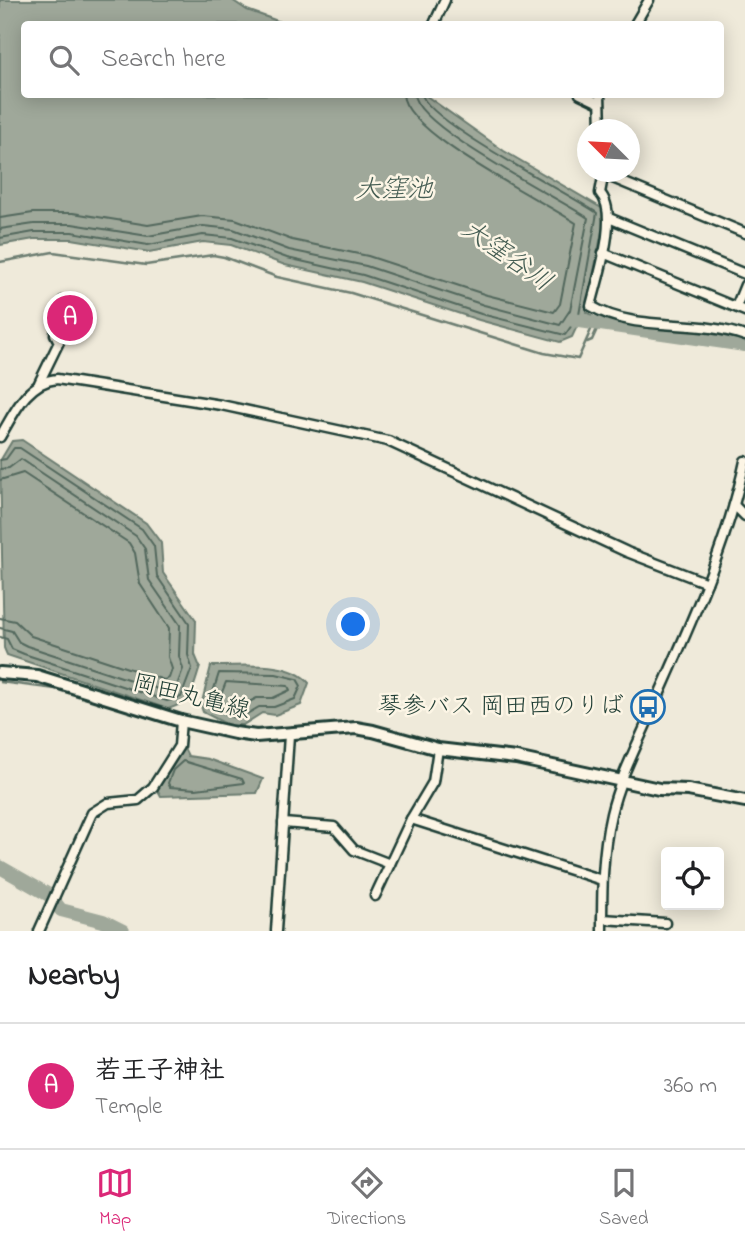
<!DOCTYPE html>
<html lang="en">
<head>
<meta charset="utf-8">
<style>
	body { margin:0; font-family:"Indie Flower","Klee One",sans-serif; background:#f6f6f6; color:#202124 }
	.controls { position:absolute; right:21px; bottom:21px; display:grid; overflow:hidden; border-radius:7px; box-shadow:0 4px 18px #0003 }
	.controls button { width:63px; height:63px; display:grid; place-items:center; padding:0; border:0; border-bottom:2px solid #e0e0e0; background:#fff; color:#202124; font:35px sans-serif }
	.compass { position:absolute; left:577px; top:119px; width:63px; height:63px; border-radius:50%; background:#fff; box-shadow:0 4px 18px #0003; rotate:294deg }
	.you { position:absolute; left:354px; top:625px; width:24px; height:24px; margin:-18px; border:5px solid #fff; border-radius:50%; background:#1a73e8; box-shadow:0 0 0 10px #1a73e833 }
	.badge { display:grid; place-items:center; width:46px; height:46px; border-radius:50%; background:#db2777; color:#fff; font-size:23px; font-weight:700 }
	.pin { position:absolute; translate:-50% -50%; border:4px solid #fff; box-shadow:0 2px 7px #0006 }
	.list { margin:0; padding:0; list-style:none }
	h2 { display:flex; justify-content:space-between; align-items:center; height:91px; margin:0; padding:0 28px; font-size:30px }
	h2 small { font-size:23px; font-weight:400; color:#757577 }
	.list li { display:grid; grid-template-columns:46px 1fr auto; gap:21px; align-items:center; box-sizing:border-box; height:126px; padding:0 28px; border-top:2px solid #e0e0e0 }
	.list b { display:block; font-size:26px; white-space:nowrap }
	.list p { margin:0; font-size:23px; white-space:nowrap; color:#757577 }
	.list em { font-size:23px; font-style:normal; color:#757577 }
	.icon { flex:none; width:38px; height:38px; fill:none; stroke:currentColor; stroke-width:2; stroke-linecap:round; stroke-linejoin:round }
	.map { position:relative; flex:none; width:745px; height:931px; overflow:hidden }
	.search { position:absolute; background:#fff; box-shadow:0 4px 18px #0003; left:21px; right:21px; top:21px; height:77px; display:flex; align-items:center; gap:18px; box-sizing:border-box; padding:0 24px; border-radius:7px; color:#757577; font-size:26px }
	.sheet { height:217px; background:#fff }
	nav { display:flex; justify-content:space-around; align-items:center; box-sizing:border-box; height:98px; border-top:2px solid #e0e0e0; background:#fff; font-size:19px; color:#757577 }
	nav a { display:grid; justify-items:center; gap:4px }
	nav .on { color:#db2777 }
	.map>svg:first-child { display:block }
	.water { fill:#9fa89a; stroke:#6c7d71; stroke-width:2 }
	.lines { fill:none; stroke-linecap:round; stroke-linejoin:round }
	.shore { stroke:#52685d; stroke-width:2 }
	.stream { stroke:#6c7d71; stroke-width:2.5 }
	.river { stroke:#9fa89a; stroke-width:14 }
	.minor-casing { stroke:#1f3d34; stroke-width:13 }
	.major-casing { stroke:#1f3d34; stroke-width:16 }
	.minor { stroke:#fcf5e5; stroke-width:8 }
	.major { stroke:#fcf5e5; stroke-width:10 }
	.labels { text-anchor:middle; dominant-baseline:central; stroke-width:5; stroke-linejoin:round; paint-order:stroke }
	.street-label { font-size:24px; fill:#1f3d34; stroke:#fcf5e5 }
	.poi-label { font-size:24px; fill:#1f3d34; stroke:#fcf5e5; text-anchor:end }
	.water-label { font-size:26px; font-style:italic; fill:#455d53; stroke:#fcf5e5 }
</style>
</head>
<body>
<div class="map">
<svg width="745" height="931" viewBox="0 0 745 931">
	<rect width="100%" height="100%" fill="#efeada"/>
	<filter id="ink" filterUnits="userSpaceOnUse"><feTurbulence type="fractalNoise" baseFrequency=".0143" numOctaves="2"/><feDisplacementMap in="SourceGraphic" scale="14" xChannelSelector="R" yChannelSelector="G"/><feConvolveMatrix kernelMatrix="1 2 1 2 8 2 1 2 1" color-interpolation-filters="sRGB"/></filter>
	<g filter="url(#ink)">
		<g class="water">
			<path d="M 0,0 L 232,0 L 247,10 L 286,24 L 24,24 L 24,94 L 425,95 L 504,151 L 603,209 L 605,216 L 586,312 L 593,316 L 589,326 L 578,324 L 572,337 L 560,342 L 479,320 L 362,282 L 285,265 L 231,245 L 203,242 L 149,252 L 72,239 L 34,239 L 0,245 Z"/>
			<path d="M 22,440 L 146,523 L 161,543 L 163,573 L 196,620 L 195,655 L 200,667 C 192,691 193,701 168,709 L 7,655 L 4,648 L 0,461 L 12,441 Z"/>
			<path d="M 211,666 C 240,667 289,659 309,683 L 301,705 L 275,715 L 262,713 L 243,725 L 228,725 L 203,712 L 201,706 Z"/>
			<path d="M 184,748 L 188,756 L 208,759 L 263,779 L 257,793 L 161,796 L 157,789 L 167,766 Z"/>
		</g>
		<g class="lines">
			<g class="shore">
				<path d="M 0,218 L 33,213 L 73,213 L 148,225 L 202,216 L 235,219 L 292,240 L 368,256 L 487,295 L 554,312 L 560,304 L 576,223 C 542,200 404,133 403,94"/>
				<path d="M 0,229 L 34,224 L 72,224 L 148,236 L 203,226 L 233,229 L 289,250 L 366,266 L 484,305 L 560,325 L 570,310 L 588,218 C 558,198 415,126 414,94"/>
				<path d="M 0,238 L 34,232 L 72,232 L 148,245 L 203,235 L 232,238 L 287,258 L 363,275 L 481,314 L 565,335 L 579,315 L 597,213 C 570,194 425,120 422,94"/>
				<path d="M 0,460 L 6,459 L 14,448 L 20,448 L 142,529 L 154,546 L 157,576 L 189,623 L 188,655 L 192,668 L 181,697 L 167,701 L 24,654 L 12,649 L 7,639 L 0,637"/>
				<path d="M 0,469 L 9,468 L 21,459 L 136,536 L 145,549 L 149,580 L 180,625 L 179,656 L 183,669 L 176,688 L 167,692 L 27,646 L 19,642 L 12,631 L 0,628"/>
				<path d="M 0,480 L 23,473 L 129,543 L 135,553 L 140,584 L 169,628 L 168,657 L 172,669 L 169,678 L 164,680 L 31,636 L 15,621 L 0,618"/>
				<path d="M 219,673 L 276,674 L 297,679 L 301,686 L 295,699 L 274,707 L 259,707 L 240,718 L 231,717 L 209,705 Z"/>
				<path d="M 226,682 L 288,686 L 290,690 L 273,698 L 257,698 L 235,709 L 219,700 Z"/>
				<path d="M 183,761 L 242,779 L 244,783 L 196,789 L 170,787 L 168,783 L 173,770 Z"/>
			</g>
			<g class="stream">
				<path d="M 0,262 L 53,252 L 146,265 L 213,255 L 224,257 L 277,277 L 351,293 L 544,353 L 578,359 L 594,323"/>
				<path d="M 587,342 L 592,340 L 597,329 L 594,323"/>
				<path d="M 0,682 L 64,690 L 120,708"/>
			</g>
			<g class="river">
				<path d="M 573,320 L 745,345"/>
				<path d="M 0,867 L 49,895 L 61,910 L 103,921 L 123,931"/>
			</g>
			<g class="minor-casing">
				<g id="minor">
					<path d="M 434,24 L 445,0"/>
					<path d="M 635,24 L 649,0"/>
					<path d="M 580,94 L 599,103"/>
					<path d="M 600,94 L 601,130"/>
					<path d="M 604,172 L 600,193 C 620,214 597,280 591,306 C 636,333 696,318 745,336"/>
					<path d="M 603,174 L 745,233"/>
					<path d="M 609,218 L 745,274"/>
					<path d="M 603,253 L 745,311"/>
					<path d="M 736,307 L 745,285"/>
					<path d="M 39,383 L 59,342 L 55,334 L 63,301"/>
					<path d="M 0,437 C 14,413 27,382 57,379 L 221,405 L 388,441 L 627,552 L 707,583"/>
					<path d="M 734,505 L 745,516"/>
					<path d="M 411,819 L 602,880"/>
					<path d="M 283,823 L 334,827 L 354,850 L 390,864"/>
					<path d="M 375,896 L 411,819 L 433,782 L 438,749"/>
					<path d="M 602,919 L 665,923"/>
					<path d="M 39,931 L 92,813 L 108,803 L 138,800 L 153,787 L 179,746 L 181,721"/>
					<path d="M 276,931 L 289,735"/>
					<path d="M 602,931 C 602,892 602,853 611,814 C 620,776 639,742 654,706 C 689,627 727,546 745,461"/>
				</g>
			</g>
			<g class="major-casing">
				<path id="major" d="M 0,673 L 37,676 L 181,721 L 235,733 L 256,736 L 356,728 L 373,731 L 438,749 L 516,758 L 659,789 L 688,790 L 745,801"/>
			</g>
			<use href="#minor" class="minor"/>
			<use href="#major" class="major"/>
		</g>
	</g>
	<defs>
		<g id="bus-ring" transform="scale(1.75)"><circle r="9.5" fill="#fcf5e5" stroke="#1f6fb2" stroke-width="1.5"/><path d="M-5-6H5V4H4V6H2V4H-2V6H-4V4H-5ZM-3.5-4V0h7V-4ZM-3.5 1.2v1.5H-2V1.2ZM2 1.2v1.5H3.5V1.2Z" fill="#1f6fb2"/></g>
	</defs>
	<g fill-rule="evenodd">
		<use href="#bus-ring" x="648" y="707"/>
	</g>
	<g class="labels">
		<g class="street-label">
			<text transform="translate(191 698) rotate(14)">岡田丸亀線</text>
		</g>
		<g class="poi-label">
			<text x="624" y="707">琴参バス 岡田西のりば</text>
		</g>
		<g class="water-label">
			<text x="394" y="191">大窪池</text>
			<text transform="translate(506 257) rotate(35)">大窪谷川</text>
		</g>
	</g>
</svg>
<div class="controls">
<button><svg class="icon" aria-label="locate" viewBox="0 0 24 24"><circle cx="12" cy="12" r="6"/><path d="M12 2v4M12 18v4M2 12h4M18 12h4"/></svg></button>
</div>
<svg class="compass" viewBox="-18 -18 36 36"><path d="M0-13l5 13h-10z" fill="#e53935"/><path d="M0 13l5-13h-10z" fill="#757577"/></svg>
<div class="you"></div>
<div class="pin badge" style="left:70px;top:318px">A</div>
<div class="search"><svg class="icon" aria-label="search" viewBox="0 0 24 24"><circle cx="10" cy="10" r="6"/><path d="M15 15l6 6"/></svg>Search here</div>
</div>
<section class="sheet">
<h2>Nearby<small></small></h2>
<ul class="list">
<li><span class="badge">A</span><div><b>若王子神社</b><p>Temple</p></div><em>360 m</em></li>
</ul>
</section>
<nav>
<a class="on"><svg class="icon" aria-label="map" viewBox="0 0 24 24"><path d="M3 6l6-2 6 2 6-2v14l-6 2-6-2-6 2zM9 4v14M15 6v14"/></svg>Map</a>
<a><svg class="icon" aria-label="directions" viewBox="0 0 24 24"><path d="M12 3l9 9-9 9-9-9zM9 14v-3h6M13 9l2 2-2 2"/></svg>Directions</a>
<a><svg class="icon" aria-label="saved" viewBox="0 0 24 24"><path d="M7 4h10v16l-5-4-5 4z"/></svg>Saved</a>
</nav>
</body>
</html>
